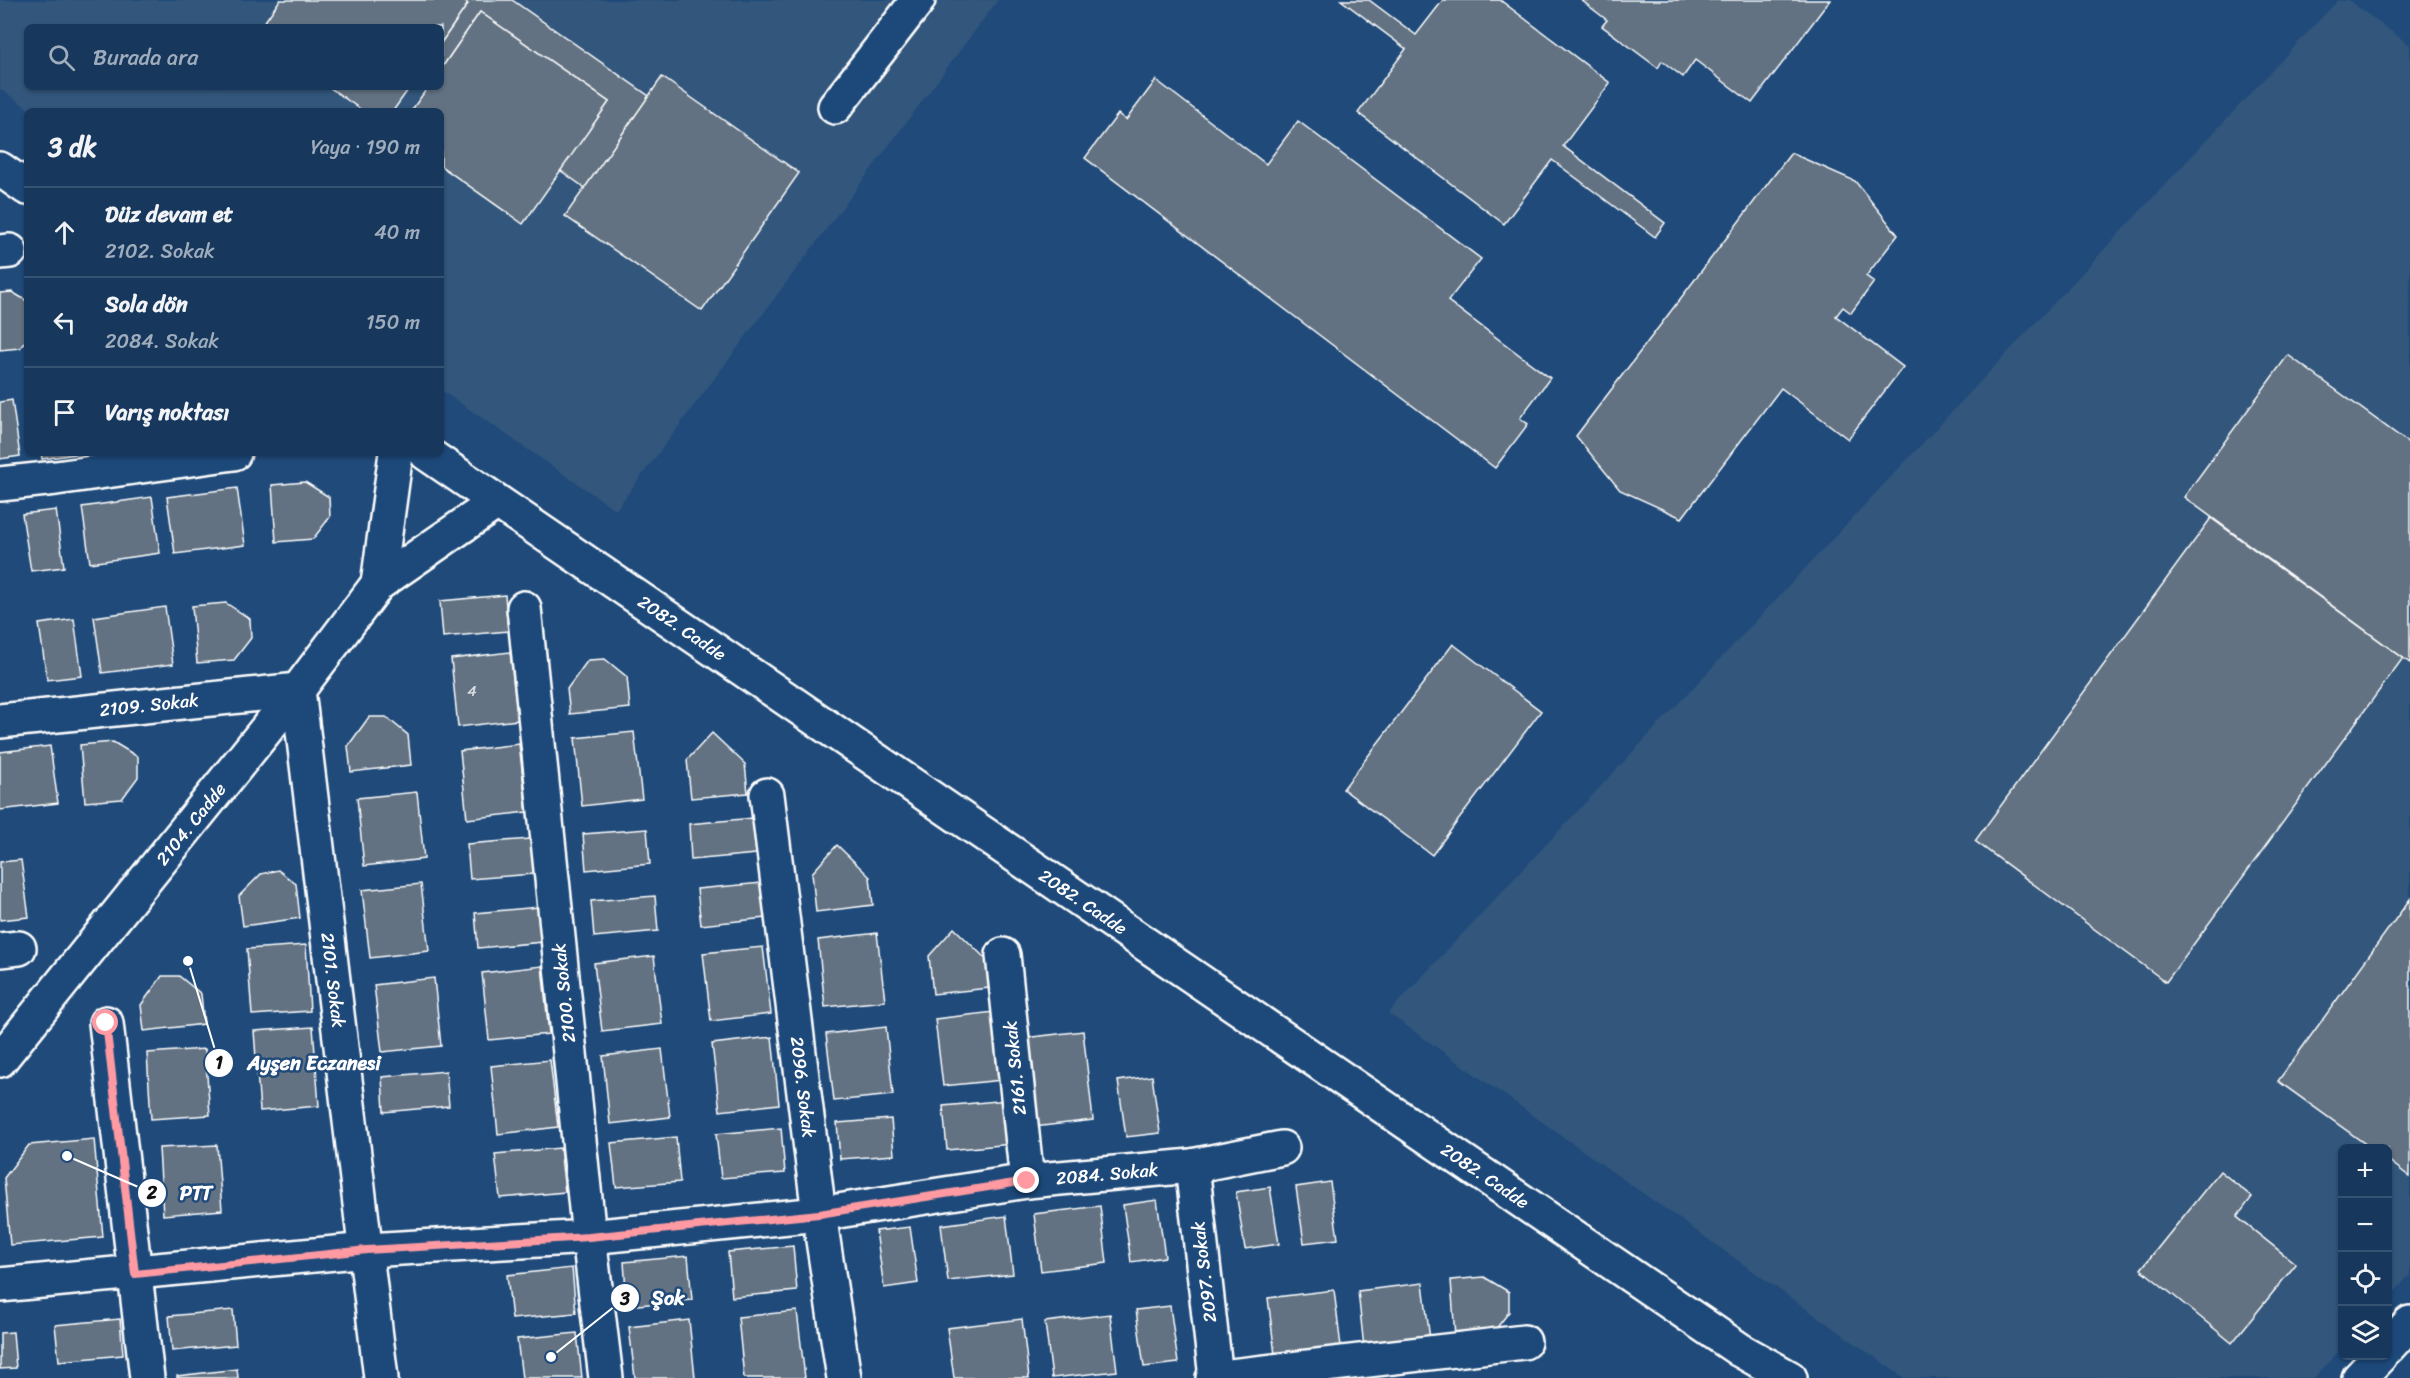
<!DOCTYPE html>
<html lang="tr">
<head>
<meta charset="utf-8">
<style>
	body { margin:0; font-family:Sriracha,sans-serif; background:#244365; color:#f1f3f6 }
	.controls { position:absolute; right:18px; bottom:18px; display:grid; overflow:hidden; border-radius:9px; box-shadow:0 2px 4px #0004 }
	.controls button { width:54px; height:54px; display:grid; place-items:center; padding:0; border:0; border-bottom:2px solid #365272; background:#17385c; color:#f1f3f6; font:30px sans-serif }
	.stop { position:absolute; width:18px; height:18px; margin:-14px; border:4px solid #ff9aa2; border-radius:50%; background:#fff }
	.stop.end { background:#ff9aa2; border-color:#fff; box-shadow:0 2px 6px #0008 }
	.list { margin:0; padding:0; list-style:none }
	h2 { display:flex; justify-content:space-between; align-items:center; height:78px; margin:0; padding:0 24px; font-size:26px }
	h2 small { font-size:20px; font-weight:400; color:#9eacbb }
	.list li { display:grid; grid-template-columns:39px 1fr auto; gap:18px; align-items:center; box-sizing:border-box; height:90px; padding:0 24px; border-top:2px solid #365272 }
	.list b { display:block; font-size:22px; white-space:nowrap }
	.list p { margin:0; font-size:20px; white-space:nowrap; color:#9eacbb }
	.list em { font-size:20px; font-style:normal; color:#9eacbb }
	.icon { flex:none; width:33px; height:33px; fill:none; stroke:currentColor; stroke-width:2; stroke-linecap:round; stroke-linejoin:round }
	.map { position:relative; flex:none; width:2410px; height:1378px; overflow:hidden }
	.search { position:absolute; background:#17385c; box-shadow:0 2px 4px #0004; left:24px; top:24px; width:420px; height:66px; display:flex; align-items:center; gap:15px; box-sizing:border-box; padding:0 21px; border-radius:9px; color:#9eacbb; font-size:22px }
	.panel { position:absolute; background:#17385c; box-shadow:0 2px 4px #0004; left:24px; top:108px; width:420px; height:348px; border-radius:9px }
	.map>svg:first-child { display:block }
	.built { fill:#33567c; fill-rule:evenodd }
	.building { fill:#627282; stroke:#fff; stroke-width:1.5 }
	.lines { fill:none; stroke-linecap:round; stroke-linejoin:round }
	.minor-casing { stroke:#fff; stroke-width:38 }
	.minor { stroke:#1f4a7a; stroke-width:33 }
	.route { stroke:#ff9aa2; stroke-width:8 }
	.labels { text-anchor:middle; dominant-baseline:central; stroke-width:5; stroke-linejoin:round; paint-order:stroke }
	.number-label { font-size:15px; fill:#d8dce0 }
	.street-label { font-size:18px; fill:#fff; stroke:#1f4a7a }
	.leader { fill:none; stroke:#fff; stroke-width:2 }
	.callout-dot { fill:#fff; stroke:#1f4a7a; stroke-width:2 }
	.mark-label { font-size:18px; text-anchor:middle; font-weight:bold; fill:#111 }
	.callout-label { font-size:20px; text-anchor:middle; font-weight:bold; fill:#fff; stroke:#1f4a7a; stroke-width:5; stroke-linejoin:round; paint-order:stroke }
</style>
</head>
<body>
<div class="map">
<svg width="2410" height="1378" viewBox="0 0 2410 1378">
	<rect width="100%" height="100%" fill="#1f4a7a"/>
	<filter id="ink" filterUnits="userSpaceOnUse"><feTurbulence type="fractalNoise" baseFrequency=".0167" numOctaves="2"/><feDisplacementMap in="SourceGraphic" scale="12" xChannelSelector="R" yChannelSelector="G"/><feConvolveMatrix kernelMatrix="1 2 1 2 8 2 1 2 1" color-interpolation-filters="sRGB"/></filter>
	<g filter="url(#ink)">
		<g class="built">
			<path d="M 0,0 L 998,0 L 616,510 L 441,390 L 441,111 L 32,111 L 0,89 ZM 27,27 L 441,27 L 441,87 L 27,87 Z"/>
			<path d="M 2338,0 L 2348,0 L 2410,45 L 2410,1275 L 2388,1299 L 2388,1148 L 2342,1148 L 2342,1348 L 2314,1378 L 1904,1378 L 1388,1013 Z"/>
		</g>
		<g class="building">
			<path d="M 280,0 L 463,0 L 468,4 L 441,43 L 441,27 L 261,27 Z"/>
			<path d="M 463,0 L 512,0 L 649,96 L 585,188 L 560,170 L 609,102 L 480,12 L 441,69 L 441,43 L 468,4 Z"/>
			<path d="M 1341,0 L 1369,0 L 1416,35 L 1443,0 L 1500,0 L 1610,83 L 1563,146 L 1665,223 L 1655,237 L 1552,160 L 1504,224 L 1358,113 L 1406,49 Z"/>
			<path d="M 1581,0 L 1830,0 L 1752,103 L 1695,60 L 1683,77 L 1662,61 L 1658,68 L 1602,26 L 1607,20 Z"/>
			<path d="M 480,12 L 609,102 L 523,224 L 441,166 L 441,111 L 411,111 L 428,87 L 441,87 L 441,69 Z"/>
			<path d="M 662,77 L 799,173 L 702,311 L 565,216 Z"/>
			<path d="M 1156,80 L 1266,164 L 1298,121 L 1481,259 L 1448,301 L 1550,378 L 1520,418 L 1528,424 L 1495,468 L 1085,158 L 1118,114 L 1126,120 Z"/>
			<path d="M 329,87 L 410,87 L 393,111 L 363,111 Z"/>
			<path d="M 1791,153 L 1855,181 L 1898,235 L 1866,276 L 1874,282 L 1851,313 L 1843,307 L 1836,316 L 1903,367 L 1848,439 L 1781,388 L 1682,518 L 1620,490 L 1576,436 Z"/>
			<path d="M 12,292 L 27,301 L 27,339 L 20,348 L 0,350 L 0,293 Z"/>
			<path d="M 2288,355 L 2410,444 L 2410,663 L 2184,497 Z"/>
			<path d="M 12,400 L 20,456 L 0,459 L 0,402 Z"/>
			<path d="M 41,453 L 83,453 L 42,459 Z"/>
			<path d="M 305,482 L 329,497 L 330,517 L 313,539 L 276,542 L 272,485 Z"/>
			<path d="M 237,488 L 245,545 L 175,554 L 167,497 Z"/>
			<path d="M 152,497 L 160,553 L 90,563 L 82,507 Z"/>
			<path d="M 56,510 L 64,567 L 31,571 L 22,514 Z"/>
			<path d="M 2211,518 L 2403,658 L 2166,982 L 1975,841 Z"/>
			<path d="M 505,595 L 508,631 L 443,637 L 440,601 Z"/>
			<path d="M 226,603 L 250,619 L 251,638 L 234,660 L 197,663 L 192,606 Z"/>
			<path d="M 165,607 L 173,664 L 102,673 L 94,617 Z"/>
			<path d="M 74,619 L 82,676 L 47,680 L 39,624 Z"/>
			<path d="M 1453,644 L 1541,711 L 1432,855 L 1343,789 Z"/>
			<path d="M 510,652 L 518,720 L 458,727 L 451,659 Z"/>
			<path d="M 605,659 L 627,677 L 630,708 L 570,714 L 567,689 L 588,660 Z"/>
			<path d="M 369,717 L 386,717 L 408,735 L 411,765 L 351,772 L 348,746 Z"/>
			<path d="M 634,732 L 642,799 L 582,806 L 575,738 Z"/>
			<path d="M 712,733 L 745,764 L 748,793 L 691,798 L 687,760 Z"/>
			<path d="M 113,742 L 138,757 L 138,777 L 122,799 L 85,802 L 80,745 Z"/>
			<path d="M 519,744 L 527,812 L 467,819 L 460,751 Z"/>
			<path d="M 50,746 L 58,803 L 0,810 L 0,752 Z"/>
			<path d="M 417,792 L 424,859 L 364,866 L 357,798 Z"/>
			<path d="M 753,818 L 756,854 L 691,860 L 689,824 Z"/>
			<path d="M 647,829 L 650,864 L 586,870 L 583,834 Z"/>
			<path d="M 531,839 L 534,874 L 470,879 L 467,844 Z"/>
			<path d="M 837,845 L 870,877 L 873,905 L 816,912 L 812,873 Z"/>
			<path d="M 21,860 L 29,917 L 0,920 L 0,862 Z"/>
			<path d="M 278,870 L 296,884 L 300,918 L 243,926 L 239,896 L 261,874 Z"/>
			<path d="M 762,883 L 765,918 L 701,925 L 697,889 Z"/>
			<path d="M 421,884 L 429,951 L 370,958 L 362,890 Z"/>
			<path d="M 655,896 L 658,931 L 594,937 L 591,901 Z"/>
			<path d="M 2410,899 L 2410,1177 L 2388,1160 L 2388,1148 L 2371,1148 L 2278,1081 Z"/>
			<path d="M 539,907 L 543,942 L 478,948 L 475,913 Z"/>
			<path d="M 954,928 L 986,959 L 989,988 L 933,994 L 929,956 Z"/>
			<path d="M 877,933 L 885,1001 L 825,1007 L 818,940 Z"/>
			<path d="M 306,945 L 310,1011 L 252,1015 L 247,949 Z"/>
			<path d="M 763,947 L 771,1014 L 711,1021 L 703,953 Z"/>
			<path d="M 654,956 L 662,1024 L 602,1031 L 594,963 Z"/>
			<path d="M 542,966 L 549,1034 L 489,1040 L 482,973 Z"/>
			<path d="M 162,976 L 179,976 L 201,994 L 204,1024 L 144,1031 L 141,1005 Z"/>
			<path d="M 434,978 L 441,1046 L 382,1052 L 374,985 Z"/>
			<path d="M 994,1012 L 1002,1080 L 943,1086 L 935,1019 Z"/>
			<path d="M 313,1027 L 319,1106 L 260,1111 L 254,1031 Z"/>
			<path d="M 886,1027 L 893,1095 L 834,1101 L 826,1034 Z"/>
			<path d="M 1083,1031 L 1093,1120 L 1034,1127 L 1024,1038 Z"/>
			<path d="M 772,1037 L 779,1104 L 720,1111 L 712,1044 Z"/>
			<path d="M 205,1049 L 210,1115 L 151,1119 L 147,1053 Z"/>
			<path d="M 662,1049 L 670,1117 L 610,1124 L 603,1056 Z"/>
			<path d="M 550,1060 L 558,1127 L 498,1134 L 491,1066 Z"/>
			<path d="M 446,1071 L 449,1106 L 384,1112 L 382,1077 Z"/>
			<path d="M 1152,1076 L 1160,1133 L 1126,1137 L 1118,1081 Z"/>
			<path d="M 1008,1100 L 1012,1144 L 947,1150 L 943,1106 Z"/>
			<path d="M 891,1119 L 894,1155 L 840,1159 L 837,1123 Z"/>
			<path d="M 781,1128 L 785,1173 L 721,1178 L 716,1134 Z"/>
			<path d="M 676,1137 L 680,1182 L 616,1187 L 611,1143 Z"/>
			<path d="M 94,1139 L 103,1237 L 10,1245 L 4,1178 L 29,1145 Z"/>
			<path d="M 217,1145 L 222,1210 L 163,1215 L 159,1148 Z"/>
			<path d="M 560,1148 L 565,1192 L 500,1198 L 495,1154 Z"/>
			<path d="M 2220,1171 L 2252,1197 L 2237,1217 L 2296,1264 L 2232,1343 L 2141,1269 Z"/>
			<path d="M 1330,1182 L 1338,1239 L 1304,1243 L 1296,1187 Z"/>
			<path d="M 1270,1187 L 1279,1244 L 1245,1249 L 1236,1192 Z"/>
			<path d="M 1157,1200 L 1165,1257 L 1131,1262 L 1123,1205 Z"/>
			<path d="M 1100,1206 L 1107,1263 L 1041,1271 L 1034,1214 Z"/>
			<path d="M 1006,1216 L 1013,1274 L 948,1281 L 941,1225 Z"/>
			<path d="M 910,1227 L 918,1283 L 884,1288 L 876,1231 Z"/>
			<path d="M 793,1246 L 797,1291 L 732,1297 L 728,1252 Z"/>
			<path d="M 688,1256 L 692,1300 L 627,1306 L 624,1262 Z"/>
			<path d="M 572,1268 L 576,1313 L 512,1319 L 507,1275 Z"/>
			<path d="M 1484,1277 L 1509,1292 L 1509,1312 L 1492,1334 L 1455,1337 L 1451,1280 Z"/>
			<path d="M 1423,1283 L 1430,1340 L 1364,1348 L 1358,1291 Z"/>
			<path d="M 1334,1290 L 1341,1347 L 1275,1355 L 1268,1298 Z"/>
			<path d="M 1170,1306 L 1178,1363 L 1144,1367 L 1136,1310 Z"/>
			<path d="M 233,1310 L 236,1345 L 172,1351 L 169,1316 Z"/>
			<path d="M 797,1311 L 805,1378 L 744,1378 L 738,1317 Z"/>
			<path d="M 1110,1314 L 1117,1371 L 1052,1378 L 1045,1322 Z"/>
			<path d="M 120,1319 L 123,1355 L 59,1361 L 55,1325 Z"/>
			<path d="M 1022,1319 L 1029,1378 L 954,1378 L 947,1328 Z"/>
			<path d="M 689,1320 L 695,1378 L 635,1378 L 629,1327 Z"/>
			<path d="M 13,1332 L 16,1368 L 0,1369 L 0,1333 Z"/>
			<path d="M 577,1333 L 582,1378 L 522,1378 L 517,1339 Z"/>
			<path d="M 237,1369 L 238,1378 L 177,1378 L 177,1376 Z"/>
		</g>
		<g class="lines">
			<g class="minor-casing">
				<g id="minor">
					<path d="M 835,107 L 918,0"/>
					<path d="M 0,169 L 27,188"/>
					<path d="M 0,252 L 10,251"/>
					<path d="M 426,453 L 1740,1350 L 1790,1378"/>
					<path d="M 0,484 L 56,478 L 234,453"/>
					<path d="M 378,584 L 396,453"/>
					<path d="M 524,608 L 589,1237 L 606,1378"/>
					<path d="M 0,721 L 298,690 L 381,1378"/>
					<path d="M 767,795 L 819,1214 L 844,1378"/>
					<path d="M 0,950 L 19,948"/>
					<path d="M 1003,955 L 1027,1181"/>
					<path d="M 106,1023 L 147,1378"/>
					<path d="M 0,1060 L 298,690 L 378,584 L 497,502"/>
					<path d="M 1192,1166 L 1216,1378"/>
					<path d="M 0,1285 L 367,1250 L 589,1237 L 819,1214 L 1027,1181 L 1192,1166 L 1282,1148"/>
					<path d="M 2388,1347 L 2410,1323"/>
					<path d="M 1213,1378 L 1524,1342"/>
					<path d="M 2359,1378 L 2380,1356"/>
				</g>
			</g>
			<use href="#minor" class="minor"/>
		</g>
	</g>
	<g class="lines" filter="url(#ink)">
		<path class="route" d="M 106,1023 L 135,1274 L 367,1250 L 589,1237 L 819,1214 L 1027,1181"/>
	</g>
	<g class="labels">
		<g class="number-label">
			<text x="472" y="691">4</text>
		</g>
		<g class="street-label">
			<text transform="translate(682 628) rotate(34)">2082. Cadde</text>
			<text transform="translate(149 705) rotate(-6)">2109. Sokak</text>
			<text transform="translate(191 824) rotate(-51)">2104. Cadde</text>
			<text transform="translate(1083 902) rotate(34)">2082. Cadde</text>
			<text transform="translate(333 980) rotate(83)">2101. Sokak</text>
			<text transform="translate(564 993) rotate(-96)">2100. Sokak</text>
			<text transform="translate(1015 1068) rotate(-96)">2161. Sokak</text>
			<text transform="translate(803 1087) rotate(83)">2096. Sokak</text>
			<text transform="translate(1107 1174) rotate(-5)">2084. Sokak</text>
			<text transform="translate(1485 1176) rotate(34)">2082. Cadde</text>
			<text transform="translate(1204 1272) rotate(-97)">2097. Sokak</text>
		</g>
	</g>
	<path class="leader" d="M188 961L219 1063M67 1156L152 1193M551 1357L625 1298"/>
	<g class="callout-dot">
		<circle cx="188" cy="961" r="6"/>
		<circle cx="67" cy="1156" r="6"/>
		<circle cx="551" cy="1357" r="6"/>
		<circle cx="219" cy="1063" r="15"/>
		<circle cx="152" cy="1193" r="15"/>
		<circle cx="625" cy="1298" r="15"/>
	</g>
	<g class="mark-label">
		<text x="219" y="1069">1</text>
		<text x="152" y="1199">2</text>
		<text x="625" y="1305">3</text>
	</g>
	<g class="callout-label">
		<text x="314" y="1070">Ayşen Eczanesi</text>
		<text x="196" y="1200">PTT</text>
		<text x="668" y="1305">Şok</text>
	</g>
</svg>
<div class="controls">
<button>+</button>
<button>−</button>
<button><svg class="icon" aria-label="locate" viewBox="0 0 24 24"><circle cx="12" cy="12" r="6"/><path d="M12 2v4M12 18v4M2 12h4M18 12h4"/></svg></button>
<button><svg class="icon" aria-label="layers" viewBox="0 0 24 24"><path d="M12 4l9 5-9 5-9-5zM3 14l9 5 9-5"/></svg></button>
</div>
<div class="stop" style="left:106px;top:1023px"></div>
<div class="stop end" style="left:1027px;top:1181px"></div>
<div class="search"><svg class="icon" aria-label="search" viewBox="0 0 24 24"><circle cx="10" cy="10" r="6"/><path d="M15 15l6 6"/></svg>Burada ara</div>
<section class="panel">
<h2>3 dk<small>Yaya · 190 m</small></h2>
<ul class="list">
<li><svg class="icon" aria-label="ahead" viewBox="0 0 24 24"><path d="M12 20V5M6 11l6-6 6 6"/></svg><div><b>Düz devam et</b><p>2102. Sokak</p></div><em>40 m</em></li>
<li><svg class="icon" aria-label="left" viewBox="0 0 24 24"><path d="M17 20v-9H6M10 6l-5 5 5 5"/></svg><div><b>Sola dön</b><p>2084. Sokak</p></div><em>150 m</em></li>
<li><svg class="icon" aria-label="arrive" viewBox="0 0 24 24"><path d="M6 21V4h12l-3 4 3 4H6"/></svg><div><b>Varış noktası</b></div></li>
</ul>
</section>
</div>
</body>
</html>
